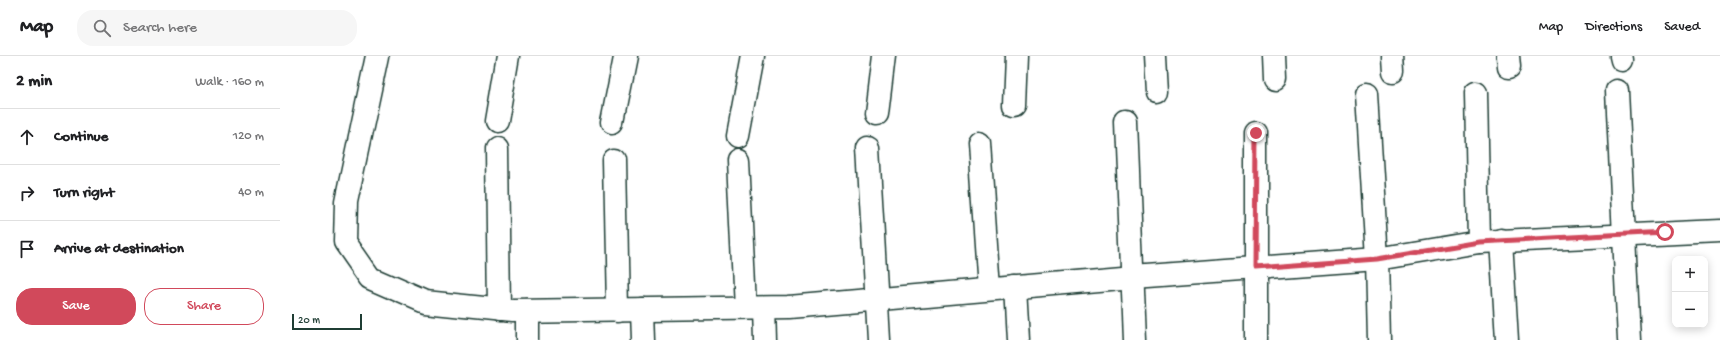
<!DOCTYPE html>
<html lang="en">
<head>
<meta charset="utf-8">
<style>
	body { margin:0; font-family:"Gochi Hand",sans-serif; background:#f6f6f6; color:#202124 }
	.controls { position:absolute; right:12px; bottom:12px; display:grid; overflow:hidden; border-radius:8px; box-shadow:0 2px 10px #0003 }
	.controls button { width:36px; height:36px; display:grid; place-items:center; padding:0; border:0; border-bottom:1px solid #e0e0e0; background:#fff; color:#202124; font:20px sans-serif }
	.scale { position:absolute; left:12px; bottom:10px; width:70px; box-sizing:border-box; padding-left:4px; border:2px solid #1f3d34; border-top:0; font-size:11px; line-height:14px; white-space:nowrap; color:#1f3d34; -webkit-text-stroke:3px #fff; paint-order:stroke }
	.stop { position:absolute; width:12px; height:12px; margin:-9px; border:3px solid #d1495b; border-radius:50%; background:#fff }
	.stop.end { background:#d1495b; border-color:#fff; box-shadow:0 1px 4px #0008 }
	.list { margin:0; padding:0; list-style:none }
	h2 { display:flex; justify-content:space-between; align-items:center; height:52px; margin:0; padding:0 16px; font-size:17px }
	h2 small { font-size:13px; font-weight:400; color:#757577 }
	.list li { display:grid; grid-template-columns:26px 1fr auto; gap:12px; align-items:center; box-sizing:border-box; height:56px; padding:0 16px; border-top:1px solid #e0e0e0 }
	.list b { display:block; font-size:15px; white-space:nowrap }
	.list em { font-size:13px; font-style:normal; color:#757577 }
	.actions { display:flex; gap:8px; padding:12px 16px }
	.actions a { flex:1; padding:9px 0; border:1px solid #d1495b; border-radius:16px; text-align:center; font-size:14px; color:#d1495b }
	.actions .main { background:#d1495b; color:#fff }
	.icon { flex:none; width:22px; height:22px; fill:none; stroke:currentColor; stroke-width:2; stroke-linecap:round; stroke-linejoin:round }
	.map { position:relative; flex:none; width:1440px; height:284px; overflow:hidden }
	header { display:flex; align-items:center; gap:24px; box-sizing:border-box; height:56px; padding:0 20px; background:#fff; border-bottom:1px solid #e0e0e0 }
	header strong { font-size:19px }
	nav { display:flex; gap:22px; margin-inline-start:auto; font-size:14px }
	.search { width:280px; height:36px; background:#f6f6f6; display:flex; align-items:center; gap:10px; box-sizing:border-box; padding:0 14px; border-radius:16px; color:#757577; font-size:15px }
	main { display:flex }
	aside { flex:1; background:#fff }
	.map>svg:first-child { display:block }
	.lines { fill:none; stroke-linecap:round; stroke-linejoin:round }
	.minor-casing { stroke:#1f3d34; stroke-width:25 }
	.minor { stroke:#fff; stroke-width:22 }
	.route { stroke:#d1495b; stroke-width:5 }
</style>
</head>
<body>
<header>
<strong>Map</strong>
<div class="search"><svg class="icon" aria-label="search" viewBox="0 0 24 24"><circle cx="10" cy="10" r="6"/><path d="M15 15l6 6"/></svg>Search here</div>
<nav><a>Map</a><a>Directions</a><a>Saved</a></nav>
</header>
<main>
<aside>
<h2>2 min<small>Walk · 160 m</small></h2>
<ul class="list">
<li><svg class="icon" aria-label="ahead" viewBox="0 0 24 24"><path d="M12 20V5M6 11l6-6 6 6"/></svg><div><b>Continue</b></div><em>120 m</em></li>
<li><svg class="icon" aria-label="right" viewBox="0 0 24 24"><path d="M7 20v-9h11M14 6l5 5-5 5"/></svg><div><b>Turn right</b></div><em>40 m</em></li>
<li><svg class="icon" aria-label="arrive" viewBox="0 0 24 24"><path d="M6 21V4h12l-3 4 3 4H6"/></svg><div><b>Arrive at destination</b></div></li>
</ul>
<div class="actions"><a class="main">Save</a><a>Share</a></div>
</aside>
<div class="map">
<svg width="1440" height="284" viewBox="0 0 1440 284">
	<rect width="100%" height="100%" fill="#fff"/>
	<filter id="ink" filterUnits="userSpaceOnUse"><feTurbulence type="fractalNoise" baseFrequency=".025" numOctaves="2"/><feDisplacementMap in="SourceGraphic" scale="8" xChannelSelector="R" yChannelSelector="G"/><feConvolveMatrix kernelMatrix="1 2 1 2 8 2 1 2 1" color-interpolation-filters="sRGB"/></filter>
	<g filter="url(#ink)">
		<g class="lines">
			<g class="minor-casing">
				<g id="minor">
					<path d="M 97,0 L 66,146 L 65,186 L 90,222 L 145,246 L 233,255 L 509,251 L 853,221 L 1097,203 L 1199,186 L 1440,175"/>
					<path d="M 875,0 L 877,36"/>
					<path d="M 994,0 L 995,24"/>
					<path d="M 1112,0 L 1113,15"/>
					<path d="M 1228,0 L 1229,11"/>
					<path d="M 1341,0 L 1342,4"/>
					<path d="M 1337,35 L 1349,284"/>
					<path d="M 1196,37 L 1199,186"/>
					<path d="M 1087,38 L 1097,203 L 1099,284"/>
					<path d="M 734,49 L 736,0"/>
					<path d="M 597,58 L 604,0"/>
					<path d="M 217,65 L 228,0"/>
					<path d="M 333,65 L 346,0"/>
					<path d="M 846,66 L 855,284"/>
					<path d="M 458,80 L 473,0"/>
					<path d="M 699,87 L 709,233"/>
					<path d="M 588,92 L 599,284"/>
					<path d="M 217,93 L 219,254"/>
					<path d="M 335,104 L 338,254"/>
					<path d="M 458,104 L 465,251"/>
					<path d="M 1221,184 L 1227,284"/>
					<path d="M 735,231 L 738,284"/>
					<path d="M 484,252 L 485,284"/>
					<path d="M 362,253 L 363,284"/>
					<path d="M 248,255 L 248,284"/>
					<path d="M 976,284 L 976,77"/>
				</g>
			</g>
			<use href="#minor" class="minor"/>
		</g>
	</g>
	<g class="lines" filter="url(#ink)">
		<path class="route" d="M 976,77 L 975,212 L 1097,203 L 1199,186 L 1385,176"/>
	</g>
</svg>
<div class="controls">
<button>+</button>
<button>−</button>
</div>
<div class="scale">20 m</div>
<div class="stop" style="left:1385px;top:176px"></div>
<div class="stop end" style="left:976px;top:77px"></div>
</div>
</main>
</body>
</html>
